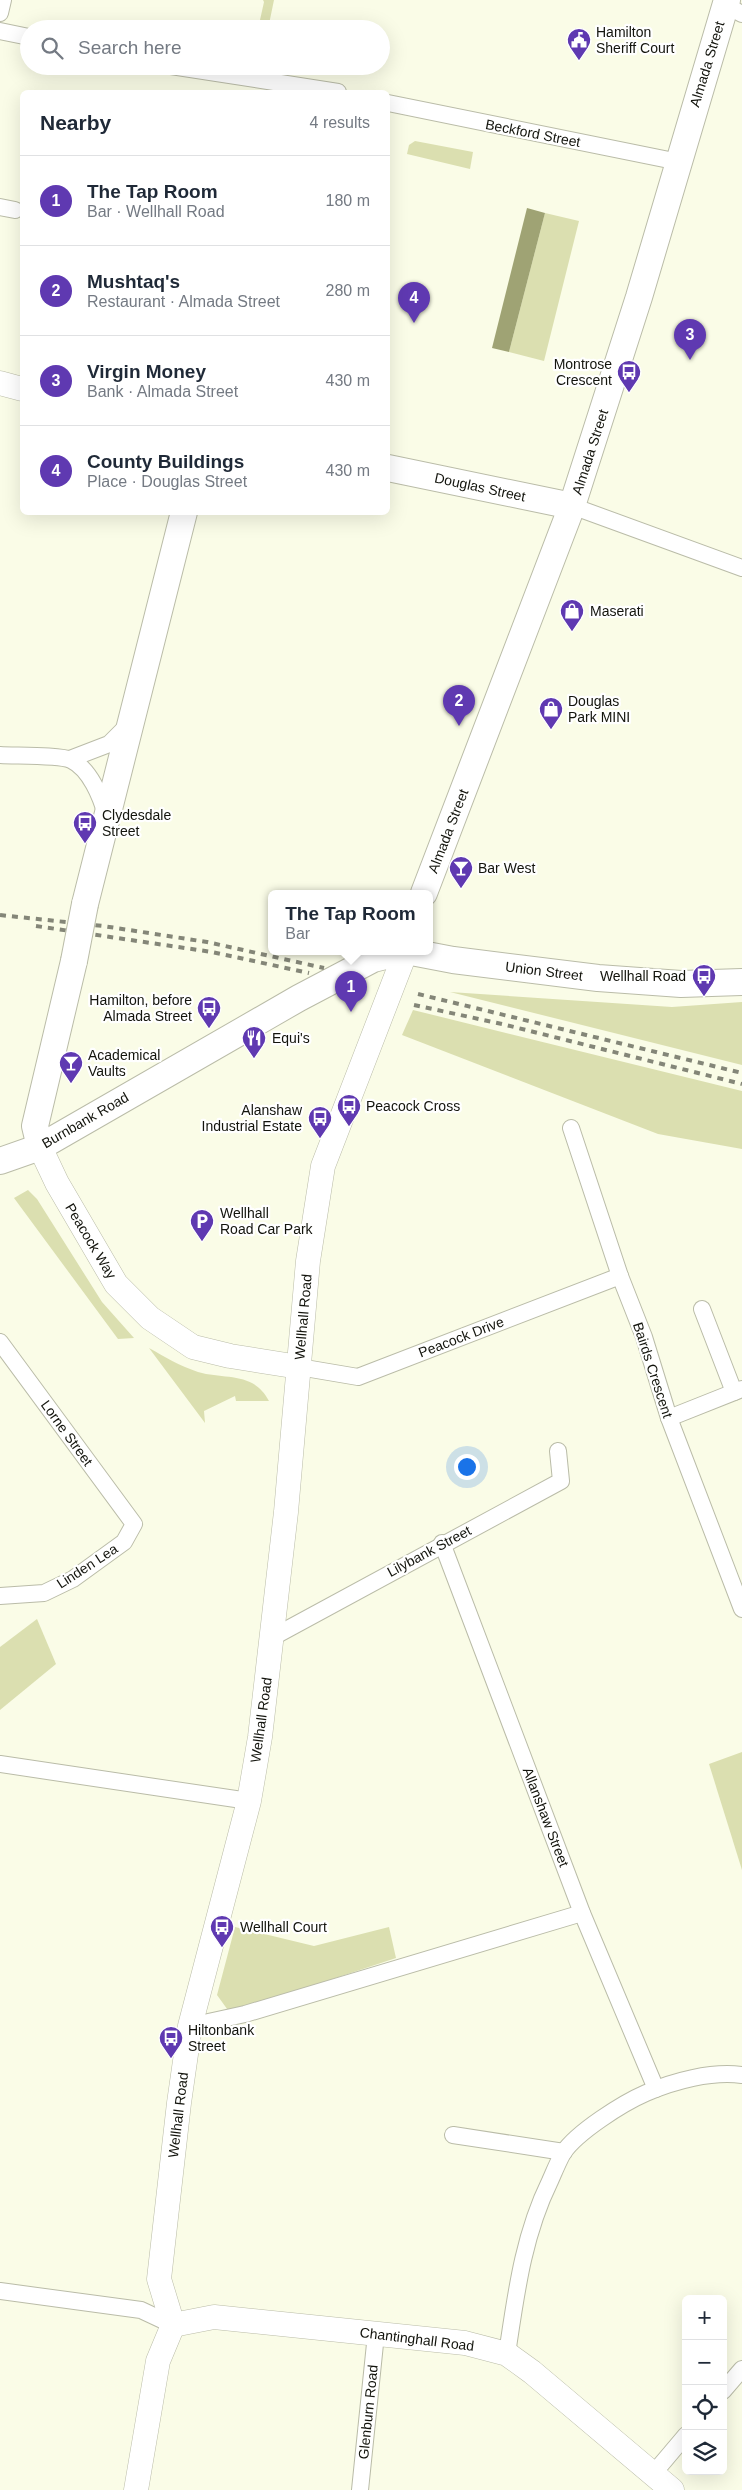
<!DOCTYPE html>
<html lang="en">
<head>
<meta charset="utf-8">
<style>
	body { margin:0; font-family:Helvetica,sans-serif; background:#f2f2f3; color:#1f2937 }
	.controls { position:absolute; right:15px; bottom:15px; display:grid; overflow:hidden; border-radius:8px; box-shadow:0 5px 20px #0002 }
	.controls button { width:45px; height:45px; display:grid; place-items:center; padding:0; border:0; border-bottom:1px solid #e0e1e3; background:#fff; color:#1f2937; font:25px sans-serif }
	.you { position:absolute; left:466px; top:1466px; width:18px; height:18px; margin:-12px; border:4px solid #fff; border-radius:50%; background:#1a73e8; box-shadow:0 0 0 8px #1a73e833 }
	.badge { display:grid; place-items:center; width:32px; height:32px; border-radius:50%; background:#5f39b1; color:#fff; font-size:16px; font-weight:700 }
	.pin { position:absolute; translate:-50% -41px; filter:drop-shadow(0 1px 2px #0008) }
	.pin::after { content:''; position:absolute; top:26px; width:18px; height:15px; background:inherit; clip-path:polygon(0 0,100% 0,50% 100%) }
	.popup { position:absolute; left:268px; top:890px; width:165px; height:65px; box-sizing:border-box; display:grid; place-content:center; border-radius:8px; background:#fff; filter:drop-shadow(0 1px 4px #0005); font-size:16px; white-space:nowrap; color:#747a83 }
	.popup b { font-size:19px; color:#1f2937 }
	.popup::after { content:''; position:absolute; left:50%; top:100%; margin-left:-10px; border:10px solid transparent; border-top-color:#fff }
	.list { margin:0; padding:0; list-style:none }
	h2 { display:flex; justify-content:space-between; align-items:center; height:65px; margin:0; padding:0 20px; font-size:21px }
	h2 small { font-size:16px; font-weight:400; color:#747a83 }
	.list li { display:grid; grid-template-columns:32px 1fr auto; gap:15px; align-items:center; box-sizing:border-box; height:90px; padding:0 20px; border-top:1px solid #e0e1e3 }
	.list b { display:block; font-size:19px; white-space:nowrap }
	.list p { margin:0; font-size:16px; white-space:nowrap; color:#747a83 }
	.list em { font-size:16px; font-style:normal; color:#747a83 }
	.icon { flex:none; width:28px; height:28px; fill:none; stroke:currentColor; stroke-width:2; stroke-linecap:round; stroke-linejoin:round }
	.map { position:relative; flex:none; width:742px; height:2490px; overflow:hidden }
	.search { position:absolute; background:#fff; box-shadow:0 5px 20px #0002; left:20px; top:20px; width:370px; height:55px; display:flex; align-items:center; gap:12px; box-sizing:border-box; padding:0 18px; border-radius:28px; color:#747a83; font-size:19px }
	.panel { position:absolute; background:#fff; box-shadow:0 5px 20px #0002; left:20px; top:90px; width:370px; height:425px; border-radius:8px }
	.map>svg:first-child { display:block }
	.green { fill:#dbdfb0 }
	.water { fill:#9fa374 }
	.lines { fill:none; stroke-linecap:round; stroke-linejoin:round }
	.street-casing { stroke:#babca8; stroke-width:18 }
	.secondary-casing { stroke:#babca8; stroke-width:25 }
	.primary-casing { stroke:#babca8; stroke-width:28 }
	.street { stroke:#fff; stroke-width:16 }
	.secondary { stroke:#fff; stroke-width:24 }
	.primary { stroke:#fff; stroke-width:26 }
	.rail { stroke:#848678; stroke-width:4; stroke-dasharray:6 6; stroke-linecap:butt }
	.primary-bridge-casing { stroke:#babca8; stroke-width:28; stroke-linecap:butt }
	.primary-bridge { stroke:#fff; stroke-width:26 }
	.labels { text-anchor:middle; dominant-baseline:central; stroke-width:4.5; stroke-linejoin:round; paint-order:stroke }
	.poi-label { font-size:14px; fill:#13140d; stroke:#fff; text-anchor:start }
	.street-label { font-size:14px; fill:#13140d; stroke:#fff }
</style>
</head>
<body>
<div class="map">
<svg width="742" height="2490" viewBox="0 0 742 2490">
	<rect width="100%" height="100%" fill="#fafce7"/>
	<g class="green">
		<path d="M 263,0 L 274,0 L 268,29 L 258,29 L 264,2 Z"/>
		<path d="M 415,141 L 473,152 L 470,169 L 407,154 L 409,145 Z"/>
		<path d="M 545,213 L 579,221 L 544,361 L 509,352 Z"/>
		<path d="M 450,992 L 672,1007 L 742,1002 L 742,1065 Z"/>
		<path d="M 413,1010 L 742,1091 L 742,1149 L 658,1134 L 402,1035 Z"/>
		<path d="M 28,1190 L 37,1199 L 102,1302 L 134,1338 L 118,1339 L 14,1198 Z"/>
		<path d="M 149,1348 C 165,1357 180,1366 198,1372 C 226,1380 253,1371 269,1401 L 236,1401 L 235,1396 L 204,1411 L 205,1423 Z"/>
		<path d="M 37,1619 L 56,1664 L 0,1710 L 0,1647 Z"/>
		<path d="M 742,1752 L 742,1870 L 709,1764 Z"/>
		<path d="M 235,1927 L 314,1946 L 389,1927 L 396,1958 L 230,2013 L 217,1995 Z"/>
	</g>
	<path class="water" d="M 527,208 L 545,213 L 509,352 L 492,348 Z"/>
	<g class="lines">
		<g class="street-casing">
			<g id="street">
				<path d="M 725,5 L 742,14"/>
				<path d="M 0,13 L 3,0"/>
				<path d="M 0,31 L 29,37"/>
				<path d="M 171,66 L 338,92"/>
				<path d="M 388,103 L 679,162"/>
				<path d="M 0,207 L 15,210"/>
				<path d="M 572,506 L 742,568"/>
				<path d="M 0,755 C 15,756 60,755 71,760 C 90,769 101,797 106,815"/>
				<path d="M 70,759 L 109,744 L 127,726"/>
				<path d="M 571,1128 L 620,1276 L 644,1337 L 669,1418 L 742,1609"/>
				<path d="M 702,1309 L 734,1392"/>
				<path d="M 0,1342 L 134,1524 L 124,1542 L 73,1579 L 44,1593 L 0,1596"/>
				<path d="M 299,1367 L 358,1377 L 620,1276"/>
				<path d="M 669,1418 L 742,1389"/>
				<path d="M 442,1543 L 582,1913 L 656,2089"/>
				<path d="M 273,1637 L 561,1481 L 558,1451"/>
				<path d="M 0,1764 L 249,1801"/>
				<path d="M 190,2026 L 245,2014 L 582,1913"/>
				<path d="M 453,2135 L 564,2152"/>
				<path d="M 0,2291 L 141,2310 L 173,2325"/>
				<path d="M 507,2354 C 516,2294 523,2236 550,2181 C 554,2172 558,2162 563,2153 C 577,2132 623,2103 646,2093 C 674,2081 711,2071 742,2075"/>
				<path d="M 723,2391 L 742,2369"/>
				<path d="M 653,2474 L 686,2435"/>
				<path d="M 360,2490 L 376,2334"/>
			</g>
		</g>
		<g class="secondary-casing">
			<g id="secondary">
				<path d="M 0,383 L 22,389"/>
				<path d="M 40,1147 L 57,1183 L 116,1284 L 150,1318 L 193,1347 L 230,1356 L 299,1367"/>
				<path d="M 173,2325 L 214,2317 L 465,2343 L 507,2354 L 532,2372 L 672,2490"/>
				<path d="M 136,2490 L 158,2361 L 173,2325 L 159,2279 L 179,2103 L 190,2026 L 249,1801 L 260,1737 L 286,1512 L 308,1261 L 323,1166 L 406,951"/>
			</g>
		</g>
		<g class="primary-casing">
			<g id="primary">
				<path d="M 388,468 L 572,506"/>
				<path d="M 424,893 L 572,506 L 639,297 L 727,0"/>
				<path d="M 85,904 L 184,512"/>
				<path d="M 40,1147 L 35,1126 L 74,961"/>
				<path d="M 0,1161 L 40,1147 L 299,998 L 373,959 L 406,951 L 453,960 L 598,978 L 681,984 L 742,982"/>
			</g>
		</g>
		<use href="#street" class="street"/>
		<use href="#secondary" class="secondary"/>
		<use href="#primary" class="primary"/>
		<g class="rail">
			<path d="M 0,915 L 103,926 L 207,942 L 324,968"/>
			<path d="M 36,926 L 212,952 L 309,973"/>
			<path d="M 418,994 L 742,1073"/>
			<path d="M 414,1005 L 502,1024 L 742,1084"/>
		</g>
		<g class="primary-bridge-casing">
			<path id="primary-bridge" d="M 74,961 L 85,904"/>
		</g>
		<use href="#primary-bridge" class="primary-bridge"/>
	</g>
	<defs>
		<g id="civic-pin" transform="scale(1.25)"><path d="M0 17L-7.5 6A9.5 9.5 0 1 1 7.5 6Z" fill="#5f39b1" stroke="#fff"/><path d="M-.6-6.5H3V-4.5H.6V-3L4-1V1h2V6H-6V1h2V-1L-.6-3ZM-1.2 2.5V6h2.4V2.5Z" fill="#fff"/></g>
		<g id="bus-pin" transform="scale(1.25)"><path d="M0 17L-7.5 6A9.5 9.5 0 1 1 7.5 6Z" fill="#5f39b1" stroke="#fff"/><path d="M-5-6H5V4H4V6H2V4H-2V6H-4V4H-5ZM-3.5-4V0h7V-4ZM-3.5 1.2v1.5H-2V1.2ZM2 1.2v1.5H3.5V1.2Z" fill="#fff"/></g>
		<g id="shop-pin" transform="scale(1.25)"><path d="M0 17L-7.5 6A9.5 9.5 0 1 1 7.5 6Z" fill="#5f39b1" stroke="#fff"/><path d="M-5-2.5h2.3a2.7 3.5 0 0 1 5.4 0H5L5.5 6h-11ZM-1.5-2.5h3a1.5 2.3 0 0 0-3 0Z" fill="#fff"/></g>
		<g id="bar-pin" transform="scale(1.25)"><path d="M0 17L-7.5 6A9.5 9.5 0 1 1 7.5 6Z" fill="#5f39b1" stroke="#fff"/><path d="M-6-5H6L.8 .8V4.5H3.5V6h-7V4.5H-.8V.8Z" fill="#fff"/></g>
		<g id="restaurant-pin" transform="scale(1.25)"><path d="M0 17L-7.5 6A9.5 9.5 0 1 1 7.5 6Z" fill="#5f39b1" stroke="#fff"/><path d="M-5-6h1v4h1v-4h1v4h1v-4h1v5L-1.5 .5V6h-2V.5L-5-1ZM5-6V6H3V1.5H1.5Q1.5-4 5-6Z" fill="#fff"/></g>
		<g id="parking-pin" transform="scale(1.25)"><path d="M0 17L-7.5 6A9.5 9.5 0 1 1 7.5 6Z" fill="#5f39b1" stroke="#fff"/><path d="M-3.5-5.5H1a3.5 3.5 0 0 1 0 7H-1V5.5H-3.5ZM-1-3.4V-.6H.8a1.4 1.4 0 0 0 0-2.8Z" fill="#fff"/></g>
	</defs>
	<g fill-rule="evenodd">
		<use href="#civic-pin" x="579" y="40"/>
		<use href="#bus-pin" x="629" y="372"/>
		<use href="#shop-pin" x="572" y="611"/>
		<use href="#shop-pin" x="551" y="709"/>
		<use href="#bus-pin" x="85" y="823"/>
		<use href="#bar-pin" x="461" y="868"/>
		<use href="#bus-pin" x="704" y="976"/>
		<use href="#bus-pin" x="209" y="1008"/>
		<use href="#restaurant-pin" x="254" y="1038"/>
		<use href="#bar-pin" x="71" y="1063"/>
		<use href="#bus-pin" x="349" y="1106"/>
		<use href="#bus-pin" x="320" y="1118"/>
		<use href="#parking-pin" x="202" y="1221"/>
		<use href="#bus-pin" x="222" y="1927"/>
		<use href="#bus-pin" x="171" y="2038"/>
	</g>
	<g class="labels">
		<g class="poi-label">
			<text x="596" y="32">Hamilton<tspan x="596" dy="16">Sheriff Court</tspan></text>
			<text x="612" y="364" text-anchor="end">Montrose<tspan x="612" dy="16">Crescent</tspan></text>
			<text x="590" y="611">Maserati</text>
			<text x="568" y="701">Douglas<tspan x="568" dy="16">Park MINI</tspan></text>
			<text x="102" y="815">Clydesdale<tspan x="102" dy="16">Street</tspan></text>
			<text x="478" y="868">Bar West</text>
			<text x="686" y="976" text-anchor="end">Wellhall Road</text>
			<text x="192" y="1000" text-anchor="end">Hamilton, before<tspan x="192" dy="16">Almada Street</tspan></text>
			<text x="272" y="1038">Equi's</text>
			<text x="88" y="1055">Academical<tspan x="88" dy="16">Vaults</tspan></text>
			<text x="366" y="1106">Peacock Cross</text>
			<text x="302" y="1110" text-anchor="end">Alanshaw<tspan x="302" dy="16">Industrial Estate</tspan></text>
			<text x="220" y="1213">Wellhall<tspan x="220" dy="16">Road Car Park</tspan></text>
			<text x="240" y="1927">Wellhall Court</text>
			<text x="188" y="2030">Hiltonbank<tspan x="188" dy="16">Street</tspan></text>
		</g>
		<g class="street-label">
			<text transform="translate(707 64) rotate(-73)">Almada Street</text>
			<text transform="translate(533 133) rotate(11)">Beckford Street</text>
			<text transform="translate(590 452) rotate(-72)">Almada Street</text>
			<text transform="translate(480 487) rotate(12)">Douglas Street</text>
			<text transform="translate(448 831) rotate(-69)">Almada Street</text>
			<text transform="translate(544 971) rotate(7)">Union Street</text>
			<text transform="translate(85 1120) rotate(-30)">Burnbank Road</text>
			<text transform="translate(91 1241) rotate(59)">Peacock Way</text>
			<text transform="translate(303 1317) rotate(-85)">Wellhall Road</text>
			<text transform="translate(461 1337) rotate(-21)">Peacock Drive</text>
			<text transform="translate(653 1370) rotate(72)">Bairds Crescent</text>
			<text transform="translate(67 1433) rotate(54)">Lorne Street</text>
			<text transform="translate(429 1551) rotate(-28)">Lilybank Street</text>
			<text transform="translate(87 1566) rotate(-33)">Linden Lea</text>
			<text transform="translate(261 1720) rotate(-82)">Wellhall Road</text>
			<text transform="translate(546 1817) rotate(69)">Allanshaw Street</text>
			<text transform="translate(178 2115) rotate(-83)">Wellhall Road</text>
			<text transform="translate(417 2339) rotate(7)">Chantinghall Road</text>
			<text transform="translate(368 2412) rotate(-84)">Glenburn Road</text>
		</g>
	</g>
</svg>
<div class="controls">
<button>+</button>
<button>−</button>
<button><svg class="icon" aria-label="locate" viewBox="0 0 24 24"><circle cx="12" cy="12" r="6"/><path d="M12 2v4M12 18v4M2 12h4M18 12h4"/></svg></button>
<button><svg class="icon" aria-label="layers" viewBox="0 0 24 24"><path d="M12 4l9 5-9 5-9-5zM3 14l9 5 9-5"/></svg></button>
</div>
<div class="you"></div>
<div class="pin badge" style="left:351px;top:1012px">1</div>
<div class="popup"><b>The Tap Room</b>Bar</div>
<div class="pin badge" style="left:459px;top:726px">2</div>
<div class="pin badge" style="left:690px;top:360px">3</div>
<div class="pin badge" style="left:414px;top:323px">4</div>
<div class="search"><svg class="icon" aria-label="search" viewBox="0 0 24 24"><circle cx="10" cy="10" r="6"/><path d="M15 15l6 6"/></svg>Search here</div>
<section class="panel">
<h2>Nearby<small>4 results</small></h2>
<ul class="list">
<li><span class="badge">1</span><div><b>The Tap Room</b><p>Bar · Wellhall Road</p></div><em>180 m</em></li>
<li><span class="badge">2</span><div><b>Mushtaq's</b><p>Restaurant · Almada Street</p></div><em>280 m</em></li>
<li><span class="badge">3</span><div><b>Virgin Money</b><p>Bank · Almada Street</p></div><em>430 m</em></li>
<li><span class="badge">4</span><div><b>County Buildings</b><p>Place · Douglas Street</p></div><em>430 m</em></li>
</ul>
</section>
</div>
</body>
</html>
